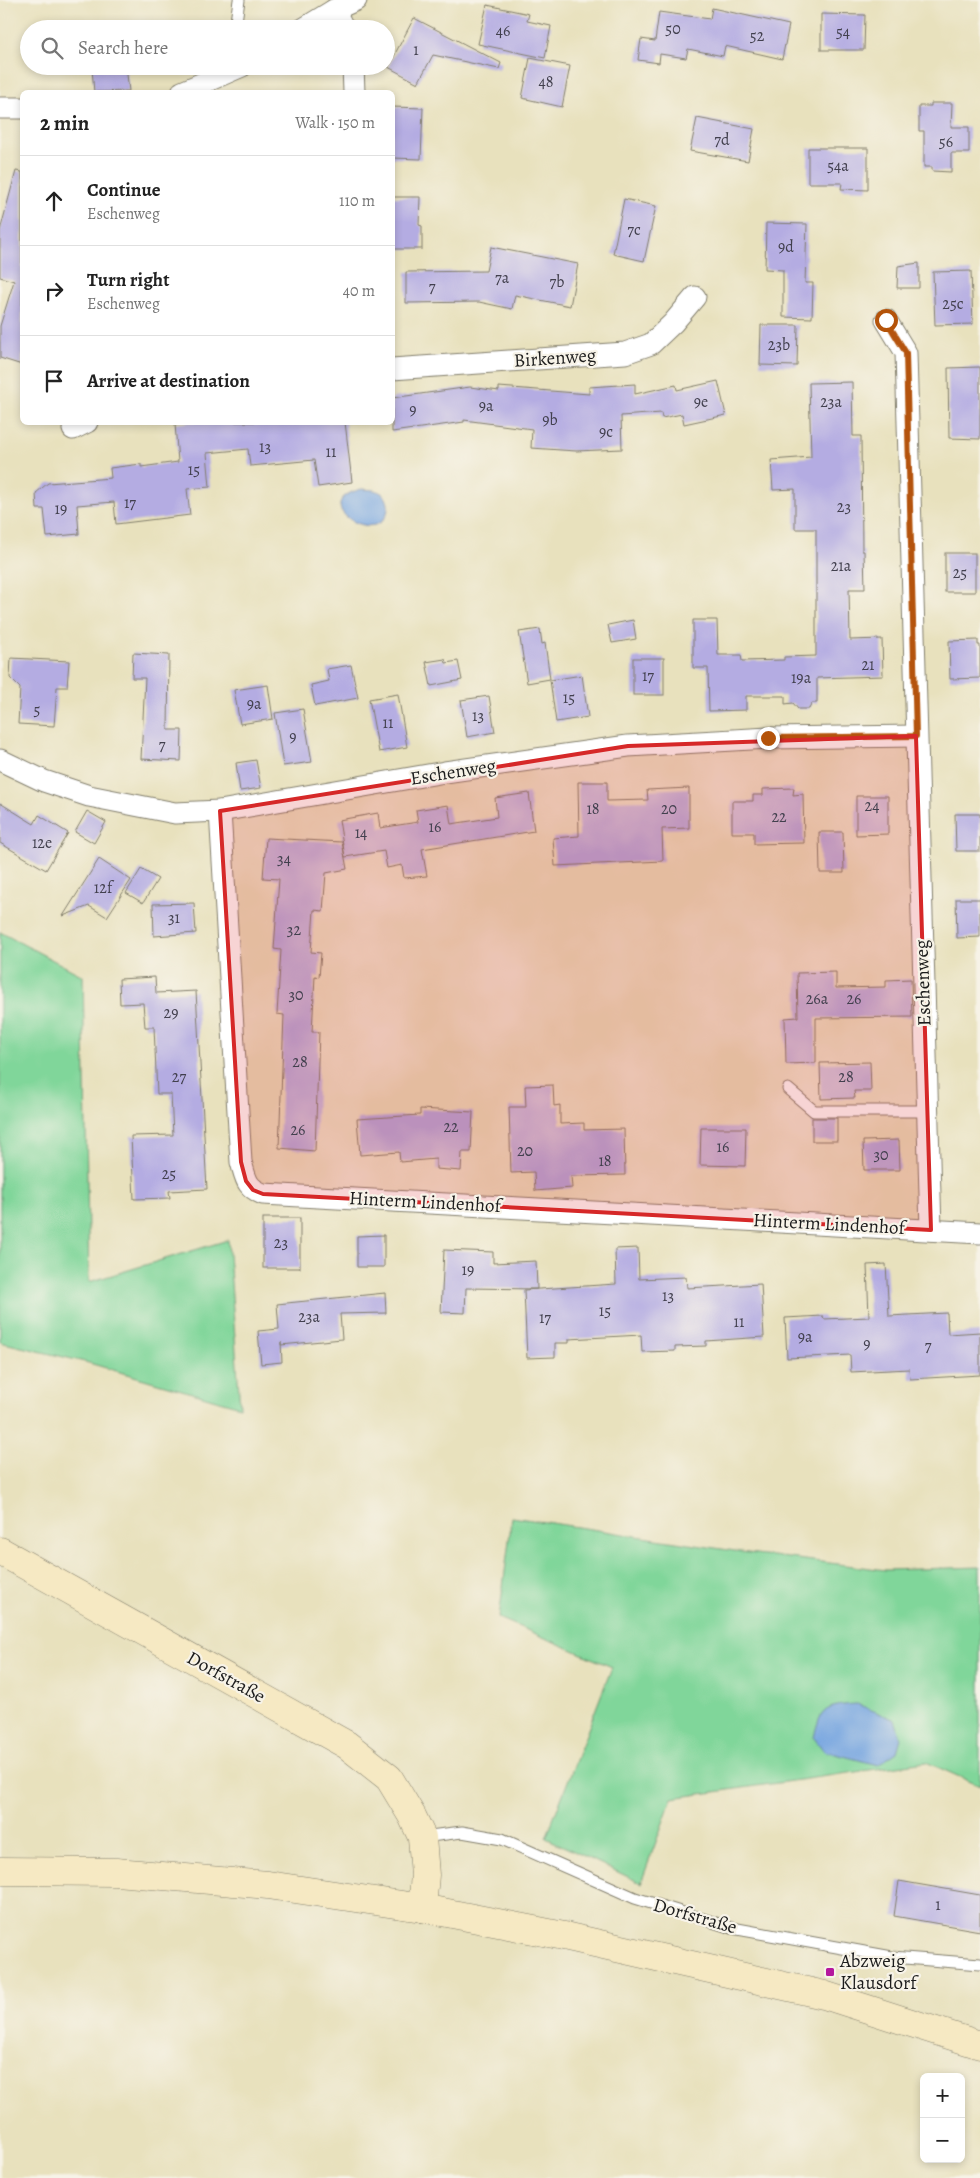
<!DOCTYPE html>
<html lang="en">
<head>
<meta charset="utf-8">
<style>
	body { margin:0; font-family:Alegreya,serif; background:#f2f2f2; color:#222 }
	.controls { position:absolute; right:15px; bottom:15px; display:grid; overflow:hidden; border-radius:8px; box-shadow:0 2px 8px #0003 }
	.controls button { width:45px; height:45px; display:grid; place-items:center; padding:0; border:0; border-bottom:1px solid #e0e0e0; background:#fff; color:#222; font:25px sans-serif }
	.stop { position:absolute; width:15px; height:15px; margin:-11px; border:4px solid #b45309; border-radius:50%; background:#fff }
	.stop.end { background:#b45309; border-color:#fff; box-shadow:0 1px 5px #0008 }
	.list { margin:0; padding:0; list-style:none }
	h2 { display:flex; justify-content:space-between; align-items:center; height:65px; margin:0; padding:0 20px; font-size:21px }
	h2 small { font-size:16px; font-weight:400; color:#767676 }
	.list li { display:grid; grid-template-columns:32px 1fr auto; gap:15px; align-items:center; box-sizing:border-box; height:90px; padding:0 20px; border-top:1px solid #e0e0e0 }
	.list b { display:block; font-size:19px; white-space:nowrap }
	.list p { margin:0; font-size:16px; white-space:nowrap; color:#767676 }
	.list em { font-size:16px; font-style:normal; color:#767676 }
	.icon { flex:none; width:28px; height:28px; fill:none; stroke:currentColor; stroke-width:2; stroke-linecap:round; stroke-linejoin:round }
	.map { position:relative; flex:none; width:980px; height:2178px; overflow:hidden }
	.search { position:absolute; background:#fff; box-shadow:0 2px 8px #0003; left:20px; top:20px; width:375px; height:55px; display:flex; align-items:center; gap:12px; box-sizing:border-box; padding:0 18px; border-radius:28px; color:#767676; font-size:19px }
	.panel { position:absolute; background:#fff; box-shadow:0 2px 8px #0003; left:20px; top:90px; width:375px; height:335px; border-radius:8px }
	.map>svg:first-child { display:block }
	.green { fill:#80d69a; stroke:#4e795b }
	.water { fill:#76a5e0; stroke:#49607e }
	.building { fill:#b4ace2 }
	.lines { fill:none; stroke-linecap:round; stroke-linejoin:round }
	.lane-casing { stroke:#827e6c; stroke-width:13 }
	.street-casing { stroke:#827e6c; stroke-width:23 }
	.secondary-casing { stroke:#827e6c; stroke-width:29 }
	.lane { stroke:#fff; stroke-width:11 }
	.street { stroke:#fff; stroke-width:21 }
	.secondary { stroke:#f6e9c3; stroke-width:28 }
	.route { stroke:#b45309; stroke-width:6 }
	.marked { fill:#d62828; fill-opacity:0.2; stroke:#d62828; stroke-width:4; stroke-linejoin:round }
	.poi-dot { fill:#b5179e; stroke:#f7f3e8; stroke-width:2 }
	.labels { text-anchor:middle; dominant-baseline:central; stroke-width:4.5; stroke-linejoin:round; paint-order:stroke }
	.number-label { font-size:16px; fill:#42404e }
	.street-label { font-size:19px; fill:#1c1c1c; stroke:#f7f3e8 }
	.poi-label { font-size:19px; fill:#1c1c1c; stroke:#f7f3e8; text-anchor:start }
</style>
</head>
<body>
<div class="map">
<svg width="980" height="2178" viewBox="0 0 980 2178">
	<rect width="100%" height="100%" fill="#f7f3e8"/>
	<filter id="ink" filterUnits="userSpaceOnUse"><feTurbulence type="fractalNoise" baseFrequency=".02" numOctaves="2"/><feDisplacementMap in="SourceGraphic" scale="10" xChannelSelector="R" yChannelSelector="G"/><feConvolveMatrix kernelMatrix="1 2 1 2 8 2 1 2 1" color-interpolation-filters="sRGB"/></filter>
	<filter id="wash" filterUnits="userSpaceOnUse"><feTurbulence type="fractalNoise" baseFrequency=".0096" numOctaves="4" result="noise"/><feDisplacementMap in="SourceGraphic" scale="20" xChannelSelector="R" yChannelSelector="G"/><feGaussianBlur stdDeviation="1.12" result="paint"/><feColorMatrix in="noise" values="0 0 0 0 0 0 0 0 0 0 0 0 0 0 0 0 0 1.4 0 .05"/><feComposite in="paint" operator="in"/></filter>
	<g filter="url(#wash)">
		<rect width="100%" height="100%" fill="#e8e1bd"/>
		<g class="green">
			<path d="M 0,932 L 83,976 L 89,1282 L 228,1240 L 240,1407 L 89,1363 L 0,1342 Z"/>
			<path d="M 512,1517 L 748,1553 L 886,1570 L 980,1567 L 980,1786 L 926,1762 L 672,1798 L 641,1883 L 546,1838 L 612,1667 L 499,1618 Z"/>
		</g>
		<g class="water">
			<path d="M 362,489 C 367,490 373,489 377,491 C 391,495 391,514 381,522 C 362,537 311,501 362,489 Z"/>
			<path d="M 857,1704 L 895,1720 L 901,1738 L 897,1752 L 878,1765 L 824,1751 L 814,1738 C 820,1707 827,1706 857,1704 Z"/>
		</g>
		<g id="blocks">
			<g class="building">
				<path d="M 487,5 L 529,14 L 527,21 L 551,26 L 545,58 L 478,44 Z"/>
				<path d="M 712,8 L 789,25 L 782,59 L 725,46 L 723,56 L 688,49 L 686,58 L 660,54 L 659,63 L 638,60 L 641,39 L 655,41 L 659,12 L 710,19 Z"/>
				<path d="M 821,14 L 865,15 L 864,50 L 821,50 Z"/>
				<path d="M 414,18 L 501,63 L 499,69 L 433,55 L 418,83 L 388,67 Z"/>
				<path d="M 530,58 L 570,66 L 562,107 L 522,98 Z"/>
				<path d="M 114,66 L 126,66 L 129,91 L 94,92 L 92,69 Z"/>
				<path d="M 931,103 L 952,103 L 951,127 L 969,127 L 969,153 L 951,153 L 951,172 L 932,171 L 932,167 L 924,167 L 924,131 L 919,131 L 919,106 L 931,106 Z"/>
				<path d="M 392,107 L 423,108 L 421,159 L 392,158 Z"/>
				<path d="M 697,118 L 754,129 L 748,161 L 690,151 Z"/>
				<path d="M 808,148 L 868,148 L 868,190 L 841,189 L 842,183 L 808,183 Z"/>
				<path d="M 16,171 L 22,172 L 22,365 L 0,358 L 0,326 L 14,281 L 0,277 L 0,231 Z"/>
				<path d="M 392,197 L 420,197 L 419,225 L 422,226 L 422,249 L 392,249 Z"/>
				<path d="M 624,199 L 656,206 L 644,261 L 613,254 Z"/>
				<path d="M 766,223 L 807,224 L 805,283 L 813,283 L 812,318 L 783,317 L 783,270 L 765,269 Z"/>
				<path d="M 491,247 L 578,264 L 570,306 L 515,295 L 512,309 L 479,302 L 406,303 L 406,272 L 486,271 Z"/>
				<path d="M 919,263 L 919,288 L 897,288 L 898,266 Z"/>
				<path d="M 971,271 L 973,324 L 935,325 L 933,272 Z"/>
				<path d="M 761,325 L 798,325 L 797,366 L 760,365 Z"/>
				<path d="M 980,367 L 980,439 L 949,438 L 948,368 Z"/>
				<path d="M 718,381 L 726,415 L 684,424 L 682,414 L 662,418 L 661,413 L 621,416 L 622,449 L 576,451 L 531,448 L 532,429 L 464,420 L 464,422 L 392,432 L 392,398 L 470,387 L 499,391 L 499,387 L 589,394 L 589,387 L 635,384 L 635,394 L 676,385 L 677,390 Z"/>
				<path d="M 852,382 L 853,436 L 861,436 L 862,551 L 864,551 L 865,589 L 849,589 L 850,640 L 882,639 L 883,676 L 817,678 L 817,703 L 812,703 L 809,709 L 798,709 L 793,703 L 785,704 L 785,696 L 746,696 L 746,710 L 709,711 L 708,668 L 693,668 L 693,620 L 717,620 L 718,655 L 741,655 L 742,661 L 784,660 L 784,657 L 816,656 L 816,529 L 795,529 L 795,489 L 773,490 L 771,460 L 811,457 L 809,383 Z"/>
				<path d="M 191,422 L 345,422 L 352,482 L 318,487 L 314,460 L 250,466 L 248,449 L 207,453 L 210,487 L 187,489 L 190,515 L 116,524 L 114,502 L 77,505 L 79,534 L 47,537 L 44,509 L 37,509 L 36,493 L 48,483 L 111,478 L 110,468 L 141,464 L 141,467 L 178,462 L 175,424 Z"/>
				<rect x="945" y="553" width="30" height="39"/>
				<path d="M 633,620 L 636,639 L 612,643 L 608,625 Z"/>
				<path d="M 540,629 L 542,644 L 545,643 L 550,679 L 527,683 L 519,632 Z"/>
				<path d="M 978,640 L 978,645 L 980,645 L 980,678 L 950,679 L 949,641 Z"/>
				<path d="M 133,653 L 169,655 L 168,730 L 182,730 L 181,761 L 141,759 L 145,678 L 132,678 Z"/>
				<path d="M 11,658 L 69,661 L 67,687 L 57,687 L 54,726 L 18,724 L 20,688 L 10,678 Z"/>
				<rect x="633" y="658" width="31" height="37"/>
				<path d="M 445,659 L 446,663 L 458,661 L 462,680 L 431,686 L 426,662 Z"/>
				<path d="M 351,665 L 358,698 L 315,706 L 311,685 L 329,681 L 327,669 Z"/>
				<path d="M 582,675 L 588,717 L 556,722 L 550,680 Z"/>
				<path d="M 268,685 L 273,719 L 240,724 L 234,690 Z"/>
				<path d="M 398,694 L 407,747 L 379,752 L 369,699 Z"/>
				<path d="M 489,696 L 495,732 L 467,737 L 461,700 Z"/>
				<path d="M 303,709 L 312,762 L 283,766 L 275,713 Z"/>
				<path d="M 256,760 L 261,788 L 240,791 L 236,763 Z"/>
				<path d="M 578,782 L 607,782 L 607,801 L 648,800 L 647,790 L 689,788 L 689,828 L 662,829 L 663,861 L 555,866 L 553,838 L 579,836 Z"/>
				<path d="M 794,788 L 793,795 L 803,794 L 804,843 L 754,844 L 754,833 L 732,833 L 732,801 L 753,801 L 753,795 L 763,795 L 763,789 Z"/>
				<path d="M 529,793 L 534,831 L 422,849 L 427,876 L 404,878 L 402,865 L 387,868 L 384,851 L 345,857 L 339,820 L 378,813 L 380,828 L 418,822 L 416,810 L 448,805 L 451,824 L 497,817 L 495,798 Z"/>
				<path d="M 856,796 L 888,796 L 888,834 L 856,835 Z"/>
				<path d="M 0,803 L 34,824 L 39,815 L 68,833 L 46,870 L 0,843 Z"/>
				<path d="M 87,811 L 106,822 L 94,843 L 75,832 Z"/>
				<path d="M 955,814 L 980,814 L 980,851 L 956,851 Z"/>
				<path d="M 819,832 L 843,832 L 844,873 L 820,873 Z"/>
				<path d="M 266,838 L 342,842 L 347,869 L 326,873 L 323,911 L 314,910 L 311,952 L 321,953 L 319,977 L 315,976 L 312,1032 L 319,1032 L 315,1151 L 279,1148 L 284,1015 L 277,1014 L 281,950 L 274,949 L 279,879 L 263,878 Z"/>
				<path d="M 99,859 L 131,880 L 107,917 L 89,906 L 63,916 Z"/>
				<path d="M 141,869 L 158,879 L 143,903 L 126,893 Z"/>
				<path d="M 956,899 L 980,899 L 980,937 L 957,938 Z"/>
				<path d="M 194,903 L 196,933 L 154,936 L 153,904 Z"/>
				<path d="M 836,972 L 836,988 L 886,987 L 886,980 L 911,979 L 912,1017 L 816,1018 L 816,1063 L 786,1064 L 785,1018 L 798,1017 L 797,973 Z"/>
				<path d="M 155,977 L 156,993 L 196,991 L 207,1189 L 169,1191 L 170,1198 L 134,1199 L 131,1136 L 173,1135 L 171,1094 L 157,1094 L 154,1027 L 145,1027 L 143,1003 L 120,1004 L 119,979 Z"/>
				<path d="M 870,1062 L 871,1091 L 854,1091 L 855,1098 L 821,1099 L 820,1063 Z"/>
				<path d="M 553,1085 L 554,1106 L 560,1105 L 560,1124 L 584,1123 L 584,1130 L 624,1129 L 625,1175 L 571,1176 L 572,1188 L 535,1191 L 534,1172 L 511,1173 L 509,1107 L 526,1107 L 525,1086 Z"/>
				<path d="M 420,1109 L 473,1112 L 471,1152 L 462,1152 L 461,1171 L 436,1169 L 436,1159 L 400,1162 L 399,1152 L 360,1155 L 357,1119 L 420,1115 Z"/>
				<rect x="812" y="1118" width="25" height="23"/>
				<path d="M 701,1128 L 746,1128 L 745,1166 L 700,1165 Z"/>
				<path d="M 899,1140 L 900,1170 L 864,1170 L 863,1141 Z"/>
				<rect x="263" y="1218" width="37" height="50"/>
				<path d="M 384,1235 L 384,1267 L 357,1267 L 357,1236 Z"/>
				<path d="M 638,1248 L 639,1279 L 686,1277 L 687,1288 L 761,1284 L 764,1337 L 706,1341 L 706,1346 L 675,1347 L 675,1351 L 642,1352 L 641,1335 L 569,1339 L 569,1343 L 555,1343 L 555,1357 L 527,1358 L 524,1290 L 616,1284 L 615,1249 Z"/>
				<path d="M 444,1250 L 493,1252 L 493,1263 L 536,1261 L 537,1289 L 466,1288 L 465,1313 L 441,1312 Z"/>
				<path d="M 886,1264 L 889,1316 L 947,1313 L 948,1334 L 980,1332 L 980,1375 L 910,1379 L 909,1369 L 851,1372 L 850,1355 L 787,1358 L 785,1318 L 823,1316 L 824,1319 L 869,1317 L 867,1265 Z"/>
				<path d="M 385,1293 L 386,1313 L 340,1314 L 342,1339 L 281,1345 L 281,1342 L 282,1362 L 261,1364 L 258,1331 L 279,1329 L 277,1304 Z"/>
				<path d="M 899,1881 L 980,1895 L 980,1931 L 894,1916 Z"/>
			</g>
		</g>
	</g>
	<g filter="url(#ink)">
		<use href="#blocks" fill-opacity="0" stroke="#827e6c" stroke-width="1"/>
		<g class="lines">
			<g class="lane-casing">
				<g id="lane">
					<path d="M 235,29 L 239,0"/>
					<path d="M 788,1089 L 814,1111 L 927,1111"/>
					<path d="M 422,1837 L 462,1832 L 502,1839 L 635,1898 L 732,1928 L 892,1957 L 980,1964"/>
				</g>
			</g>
			<g class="street-casing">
				<g id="street">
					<path d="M 334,10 L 344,29"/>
					<path d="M 303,29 L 334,10 L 356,0"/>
					<path d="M 353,66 L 354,92"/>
					<path d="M 182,92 L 242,66"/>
					<path d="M 0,108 L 22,108"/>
					<path d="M 886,320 L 906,353 L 931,1230"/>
					<path d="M 392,369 L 625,353 L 651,344 L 673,323 L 695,297"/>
					<path d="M 73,429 L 87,422"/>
					<path d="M 0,760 L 44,781 L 89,796 L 175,813 L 220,811 L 445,772 L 628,746 L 769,738 L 916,736"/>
					<path d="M 220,811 L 241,1162 C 246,1179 246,1187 263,1194 L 980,1233"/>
				</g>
			</g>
			<g class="secondary-casing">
				<g id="secondary">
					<path d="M 0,1551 L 347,1745 L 389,1778 L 412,1816 L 422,1837 L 425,1875 L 422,1908"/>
					<path d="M 0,1871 L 116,1872 L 268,1885 L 422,1908 L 564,1936 L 824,1995 L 980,2045"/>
				</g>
			</g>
			<use href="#lane" class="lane"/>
			<use href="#street" class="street"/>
			<use href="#secondary" class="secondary"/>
		</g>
	</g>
	<g class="lines" filter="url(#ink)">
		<path class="route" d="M 768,738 L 916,736 L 906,353 L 886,320"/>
	</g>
	<path class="marked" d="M 916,736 L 931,1230 L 263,1194 L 253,1190 L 246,1181 L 241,1162 L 220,811 L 628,746 Z"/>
	<rect class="poi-dot" x="825" y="1967" width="10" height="10" rx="2.5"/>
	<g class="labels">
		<g class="number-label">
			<text x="673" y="29">50</text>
			<text x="503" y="31">46</text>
			<text x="843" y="32">54</text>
			<text x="757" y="36">52</text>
			<text x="416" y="50">1</text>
			<text x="546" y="82">48</text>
			<text x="722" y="140">7d</text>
			<text x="946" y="142">56</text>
			<text x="838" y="166">54a</text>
			<text x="634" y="230">7c</text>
			<text x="786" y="247">9d</text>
			<text x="502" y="278">7a</text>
			<text x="557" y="282">7b</text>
			<text x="432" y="287">7</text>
			<text x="953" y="304">25c</text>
			<text x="779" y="345">23b</text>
			<text x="701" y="402">9e</text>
			<text x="831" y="402">23a</text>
			<text x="486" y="406">9a</text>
			<text x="413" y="410">9</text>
			<text x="550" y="420">9b</text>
			<text x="606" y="432">9c</text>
			<text x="265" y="447">13</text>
			<text x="331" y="452">11</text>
			<text x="194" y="470">15</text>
			<text x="130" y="503">17</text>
			<text x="844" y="507">23</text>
			<text x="61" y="509">19</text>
			<text x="841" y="566">21a</text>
			<text x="960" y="573">25</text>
			<text x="868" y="665">21</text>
			<text x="648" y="676">17</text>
			<text x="801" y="678">19a</text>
			<text x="569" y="698">15</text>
			<text x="254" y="704">9a</text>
			<text x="37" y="710">5</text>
			<text x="478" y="716">13</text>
			<text x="388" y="723">11</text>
			<text x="293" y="737">9</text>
			<text x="162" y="745">7</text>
			<text x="872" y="806">24</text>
			<text x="593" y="809">18</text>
			<text x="669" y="809">20</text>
			<text x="779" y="817">22</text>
			<text x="435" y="827">16</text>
			<text x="361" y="833">14</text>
			<text x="42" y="843">12e</text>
			<text x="284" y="859">34</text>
			<text x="103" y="888">12f</text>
			<text x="174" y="918">31</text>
			<text x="294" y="930">32</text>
			<text x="296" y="995">30</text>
			<text x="817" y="999">26a</text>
			<text x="854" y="999">26</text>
			<text x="171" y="1013">29</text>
			<text x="300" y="1062">28</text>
			<text x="179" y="1077">27</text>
			<text x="846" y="1077">28</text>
			<text x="451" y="1127">22</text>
			<text x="298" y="1130">26</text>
			<text x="723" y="1147">16</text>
			<text x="525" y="1151">20</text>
			<text x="881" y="1155">30</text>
			<text x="605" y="1161">18</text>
			<text x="169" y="1174">25</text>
			<text x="281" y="1243">23</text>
			<text x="468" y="1270">19</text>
			<text x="668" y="1296">13</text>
			<text x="605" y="1311">15</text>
			<text x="309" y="1317">23a</text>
			<text x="545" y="1318">17</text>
			<text x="739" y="1322">11</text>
			<text x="805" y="1337">9a</text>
			<text x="867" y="1344">9</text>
			<text x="928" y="1346">7</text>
			<text x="938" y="1905">1</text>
		</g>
		<g class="street-label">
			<text transform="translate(555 358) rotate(-4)">Birkenweg</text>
			<text transform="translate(453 772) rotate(-9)">Eschenweg</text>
			<text transform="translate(923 983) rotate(-92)">Eschenweg</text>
			<text transform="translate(425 1202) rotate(3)">Hinterm Lindenhof</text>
			<text transform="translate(829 1224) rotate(3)">Hinterm Lindenhof</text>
			<text transform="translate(226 1677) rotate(29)">Dorfstraße</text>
			<text transform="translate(695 1916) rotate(16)">Dorfstraße</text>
		</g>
		<g class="poi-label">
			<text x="840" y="1961">Abzweig<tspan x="840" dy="22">Klausdorf</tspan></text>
		</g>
	</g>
</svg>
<div class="controls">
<button>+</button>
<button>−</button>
</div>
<div class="stop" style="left:886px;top:320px"></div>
<div class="stop end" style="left:768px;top:738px"></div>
<div class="search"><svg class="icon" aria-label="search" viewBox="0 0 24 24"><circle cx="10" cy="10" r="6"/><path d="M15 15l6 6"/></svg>Search here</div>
<section class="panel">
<h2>2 min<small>Walk · 150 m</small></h2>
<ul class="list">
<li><svg class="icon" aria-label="ahead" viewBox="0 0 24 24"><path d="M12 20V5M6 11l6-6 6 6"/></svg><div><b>Continue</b><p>Eschenweg</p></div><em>110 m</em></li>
<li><svg class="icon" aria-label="right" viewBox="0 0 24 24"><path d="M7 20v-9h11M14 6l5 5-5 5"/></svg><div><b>Turn right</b><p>Eschenweg</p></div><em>40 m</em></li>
<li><svg class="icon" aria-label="arrive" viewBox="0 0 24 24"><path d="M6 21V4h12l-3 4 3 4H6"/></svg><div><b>Arrive at destination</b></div></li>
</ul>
</section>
</div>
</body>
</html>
